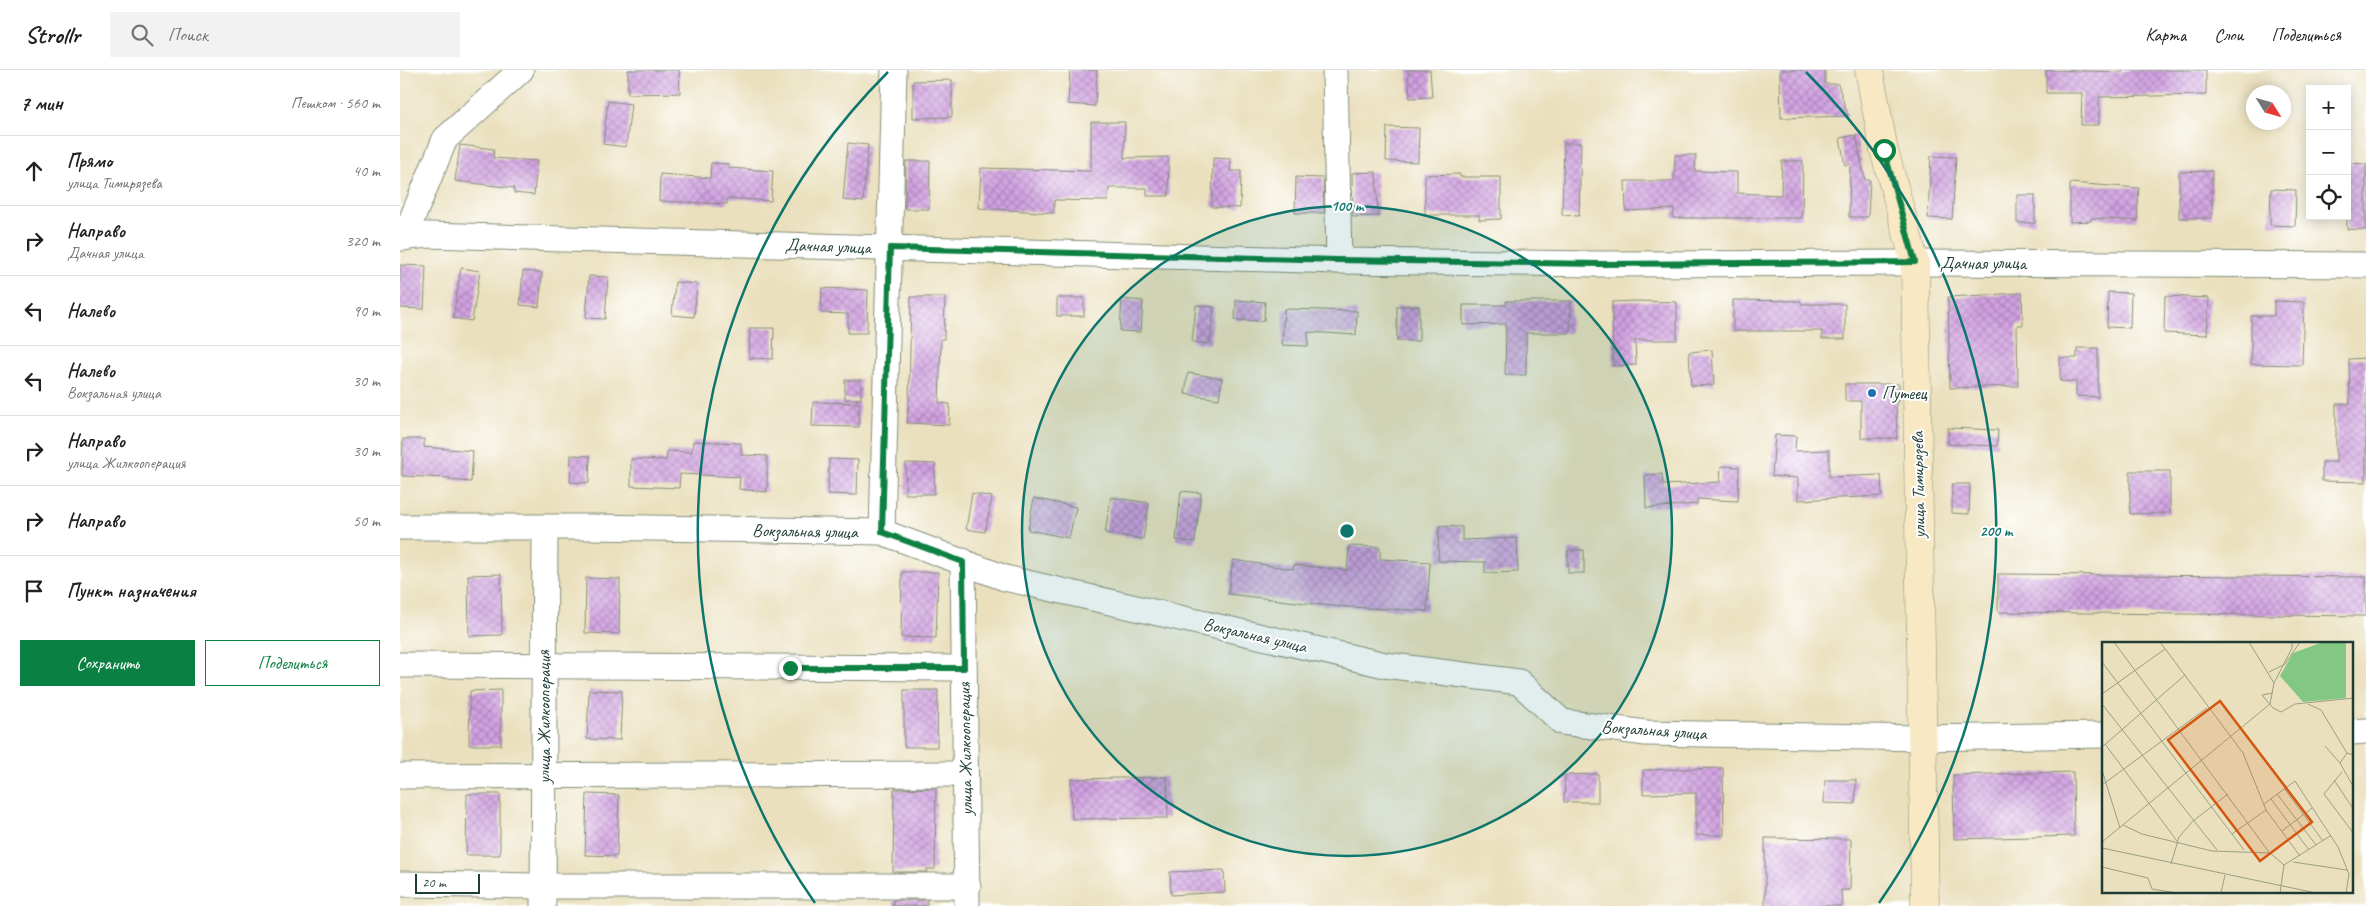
<!DOCTYPE html>
<html lang="ru">
<head>
<meta charset="utf-8">
<style>
	body { margin:0; font-family:Caveat,sans-serif; background:#f2f2f2; color:#202124 }
	.controls { position:absolute; right:15px; top:15px; display:grid; overflow:hidden; border-radius:0px; box-shadow:0 2px 12px #0003 }
	.controls button { width:45px; height:45px; display:grid; place-items:center; padding:0; border:0; border-bottom:1px solid #e0e0e0; background:#fff; color:#202124; font:25px sans-serif }
	.compass { position:absolute; left:1846px; top:15px; width:45px; height:45px; border-radius:50%; background:#fff; box-shadow:0 2px 12px #0003; rotate:127deg }
	.scale { position:absolute; left:15px; bottom:12px; width:65px; box-sizing:border-box; padding-left:5px; border:2px solid #1f3d34; border-top:0; font-size:14px; line-height:18px; white-space:nowrap; color:#1f3d34; -webkit-text-stroke:4px #fff; paint-order:stroke }
	.stop { position:absolute; width:15px; height:15px; margin:-11px; border:4px solid #0b8043; border-radius:50%; background:#fff }
	.stop.end { background:#0b8043; border-color:#fff; box-shadow:0 1px 5px #0008 }
	.list { margin:0; padding:0; list-style:none }
	h2 { display:flex; justify-content:space-between; align-items:center; height:65px; margin:0; padding:0 20px; font-size:21px }
	h2 small { font-size:16px; font-weight:400; color:#757577 }
	.list li { display:grid; grid-template-columns:32px 1fr auto; gap:15px; align-items:center; box-sizing:border-box; height:70px; padding:0 20px; border-top:1px solid #e0e0e0 }
	.list b { display:block; font-size:19px; white-space:nowrap }
	.list p { margin:0; font-size:16px; white-space:nowrap; color:#757577 }
	.list em { font-size:16px; font-style:normal; color:#757577 }
	.actions { display:flex; gap:10px; padding:15px 20px }
	.actions a { flex:1; padding:11px 0; border:1px solid #0b8043; border-radius:0px; text-align:center; font-size:18px; color:#0b8043 }
	.actions .main { background:#0b8043; color:#fff }
	.icon { flex:none; width:28px; height:28px; fill:none; stroke:currentColor; stroke-width:2; stroke-linecap:round; stroke-linejoin:round }
	.map { position:relative; flex:none; width:1966px; height:836px; overflow:hidden }
	header { display:flex; align-items:center; gap:30px; box-sizing:border-box; height:70px; padding:0 25px; background:#fff; border-bottom:1px solid #e0e0e0 }
	header strong { font-size:24px }
	nav { display:flex; gap:28px; margin-inline-start:auto; font-size:18px }
	.search { width:350px; height:45px; background:#f2f2f2; display:flex; align-items:center; gap:12px; box-sizing:border-box; padding:0 18px; border-radius:0px; color:#757577; font-size:19px }
	main { display:flex }
	aside { flex:1; background:#fff }
	.map>svg:first-child { display:block }
	.building { fill:url(#building-cross-hatch) }
	.lines { fill:none; stroke-linecap:round; stroke-linejoin:round }
	.street-casing { stroke:#848e78; stroke-width:27 }
	.secondary-casing { stroke:#848e78; stroke-width:29 }
	.street { stroke:#fff; stroke-width:25 }
	.secondary { stroke:#f8e8c3; stroke-width:28 }
	.route { stroke:#0b8043; stroke-width:6 }
	.ring { fill:none; stroke:#0f766e; stroke-width:2.5 }
	.poi-dot { fill:#1f6fb2; stroke:#fff; stroke-width:2 }
	.labels { text-anchor:middle; dominant-baseline:central; stroke-width:4; stroke-linejoin:round; paint-order:stroke }
	.street-label { font-size:18px; fill:#1f3d34; stroke:#fff }
	.poi-label { font-size:18px; fill:#1f3d34; stroke:#fff; text-anchor:start }
	.inset-road { fill:none; stroke:#999f86; stroke-width:1 }
	.view { fill:#d45610; fill-opacity:0.15; stroke:#d45610; stroke-width:2.5 }
	.inset-edge { fill:none; stroke:#1f3d34; stroke-width:2.5 }
	.centre { fill:#0f766e; stroke:#fff; stroke-width:2.5 }
	.ring-label { font-size:15px; text-anchor:middle; font-weight:bold; fill:#0f766e; stroke:#fff; stroke-width:4; stroke-linejoin:round; paint-order:stroke }
</style>
</head>
<body>
<header>
<strong>Strollr</strong>
<div class="search"><svg class="icon" aria-label="search" viewBox="0 0 24 24"><circle cx="10" cy="10" r="6"/><path d="M15 15l6 6"/></svg>Поиск</div>
<nav><a>Карта</a><a>Слои</a><a>Поделиться</a></nav>
</header>
<main>
<aside>
<h2>7 мин<small>Пешком · 560 m</small></h2>
<ul class="list">
<li><svg class="icon" aria-label="ahead" viewBox="0 0 24 24"><path d="M12 20V5M6 11l6-6 6 6"/></svg><div><b>Прямо</b><p>улица Тимирязева</p></div><em>40 m</em></li>
<li><svg class="icon" aria-label="right" viewBox="0 0 24 24"><path d="M7 20v-9h11M14 6l5 5-5 5"/></svg><div><b>Направо</b><p>Дачная улица</p></div><em>320 m</em></li>
<li><svg class="icon" aria-label="left" viewBox="0 0 24 24"><path d="M17 20v-9H6M10 6l-5 5 5 5"/></svg><div><b>Налево</b></div><em>90 m</em></li>
<li><svg class="icon" aria-label="left" viewBox="0 0 24 24"><path d="M17 20v-9H6M10 6l-5 5 5 5"/></svg><div><b>Налево</b><p>Вокзальная улица</p></div><em>30 m</em></li>
<li><svg class="icon" aria-label="right" viewBox="0 0 24 24"><path d="M7 20v-9h11M14 6l5 5-5 5"/></svg><div><b>Направо</b><p>улица Жилкооперация</p></div><em>30 m</em></li>
<li><svg class="icon" aria-label="right" viewBox="0 0 24 24"><path d="M7 20v-9h11M14 6l5 5-5 5"/></svg><div><b>Направо</b></div><em>50 m</em></li>
<li><svg class="icon" aria-label="arrive" viewBox="0 0 24 24"><path d="M6 21V4h12l-3 4 3 4H6"/></svg><div><b>Пункт назначения</b></div></li>
</ul>
<div class="actions"><a class="main">Сохранить</a><a>Поделиться</a></div>
</aside>
<div class="map">
<svg width="1966" height="836" viewBox="0 0 1966 836">
	<defs>
		<pattern id="building-cross-hatch" width="8" height="8" patternUnits="userSpaceOnUse" patternTransform="scale(1.25)"><rect width="8" height="8" fill="#d1a0e1"/><path d="M0 0l8 8M0 8l8-8" fill="none" stroke="#a984b7"/></pattern>
	</defs>
	<rect width="100%" height="100%" fill="#fff"/>
	<filter id="ink" filterUnits="userSpaceOnUse"><feTurbulence type="fractalNoise" baseFrequency=".02" numOctaves="2"/><feDisplacementMap in="SourceGraphic" scale="10" xChannelSelector="R" yChannelSelector="G"/><feConvolveMatrix kernelMatrix="1 2 1 2 8 2 1 2 1" color-interpolation-filters="sRGB"/></filter>
	<filter id="wash" filterUnits="userSpaceOnUse"><feTurbulence type="fractalNoise" baseFrequency=".0096" numOctaves="4" result="noise"/><feDisplacementMap in="SourceGraphic" scale="20" xChannelSelector="R" yChannelSelector="G"/><feGaussianBlur stdDeviation="1.12" result="paint"/><feColorMatrix in="noise" values="0 0 0 0 0 0 0 0 0 0 0 0 0 0 0 0 0 1.4 0 .05"/><feComposite in="paint" operator="in"/></filter>
	<g filter="url(#wash)">
		<rect width="100%" height="100%" fill="#eae0bd"/>
		<g id="blocks">
			<g class="building">
				<path d="M 228,0 L 279,0 L 280,23 L 228,24 Z"/>
				<path d="M 670,0 L 697,0 L 695,36 L 668,34 Z"/>
				<path d="M 1008,0 L 1030,0 L 1032,27 L 1010,28 Z"/>
				<path d="M 1380,0 L 1425,0 L 1425,14 L 1438,14 L 1448,46 L 1381,48 Z"/>
				<path d="M 1646,0 L 1723,2 L 1723,0 L 1806,0 L 1806,25 L 1699,27 L 1699,55 L 1681,55 L 1682,23 L 1646,23 Z"/>
				<path d="M 552,10 L 552,47 L 513,48 L 513,11 Z"/>
				<path d="M 208,31 L 231,34 L 226,77 L 203,74 Z"/>
				<path d="M 691,52 L 725,52 L 724,88 L 768,87 L 769,126 L 747,126 L 747,118 L 709,118 L 708,131 L 654,130 L 654,143 L 579,138 L 581,98 L 691,101 Z"/>
				<path d="M 987,57 L 1019,58 L 1018,92 L 986,91 Z"/>
				<path d="M 1456,65 L 1465,110 L 1470,110 L 1468,147 L 1449,147 L 1450,94 L 1445,95 L 1440,68 Z"/>
				<path d="M 448,73 L 468,75 L 463,132 L 443,130 Z"/>
				<path d="M 1164,73 L 1181,73 L 1179,146 L 1162,145 Z"/>
				<path d="M 60,75 L 94,79 L 93,88 L 137,91 L 134,125 L 114,123 L 114,118 L 55,111 Z"/>
				<path d="M 1275,85 L 1296,85 L 1295,101 L 1337,102 L 1337,123 L 1381,125 L 1382,91 L 1403,91 L 1402,148 L 1273,148 L 1274,139 L 1226,141 L 1225,111 L 1274,111 Z"/>
				<path d="M 1531,86 L 1556,87 L 1552,149 L 1528,148 Z"/>
				<path d="M 813,88 L 831,89 L 830,101 L 841,101 L 840,138 L 812,137 Z"/>
				<path d="M 506,91 L 530,91 L 529,139 L 505,139 Z"/>
				<path d="M 311,93 L 329,94 L 329,98 L 373,101 L 371,131 L 327,128 L 327,134 L 259,131 L 260,104 L 310,108 Z"/>
				<path d="M 1947,93 L 1966,94 L 1966,160 L 1947,159 Z"/>
				<path d="M 1812,101 L 1812,148 L 1779,148 L 1779,102 Z"/>
				<path d="M 976,102 L 978,146 L 953,147 L 952,103 Z"/>
				<path d="M 1060,104 L 1060,107 L 1101,107 L 1101,149 L 1079,150 L 1079,145 L 1025,145 L 1025,105 Z"/>
				<path d="M 896,107 L 923,108 L 924,143 L 895,143 Z"/>
				<path d="M 1670,113 L 1739,118 L 1737,151 L 1691,148 L 1691,151 L 1670,152 Z"/>
				<path d="M 1871,119 L 1896,120 L 1895,156 L 1870,155 Z"/>
				<rect x="1617" y="125" width="18" height="28"/>
				<path d="M 0,195 L 26,196 L 24,239 L 0,238 Z"/>
				<path d="M 61,198 L 80,201 L 72,251 L 53,248 Z"/>
				<path d="M 123,201 L 142,203 L 139,237 L 120,235 Z"/>
				<path d="M 189,206 L 208,207 L 205,249 L 186,248 Z"/>
				<path d="M 275,212 L 297,214 L 294,247 L 272,245 Z"/>
				<path d="M 422,218 L 468,220 L 467,263 L 448,263 L 448,244 L 421,243 Z"/>
				<path d="M 1708,222 L 1731,223 L 1730,258 L 1707,257 Z"/>
				<path d="M 1622,223 L 1623,255 L 1617,255 L 1618,316 L 1550,318 L 1548,227 Z"/>
				<path d="M 1765,226 L 1809,228 L 1807,265 L 1764,263 Z"/>
				<path d="M 511,227 L 545,227 L 544,269 L 541,269 L 539,333 L 550,334 L 549,355 L 507,353 L 509,331 Z"/>
				<rect x="657" y="228" width="27" height="18"/>
				<path d="M 722,229 L 743,231 L 741,262 L 720,261 Z"/>
				<path d="M 836,230 L 865,232 L 864,251 L 835,250 Z"/>
				<path d="M 1333,230 L 1401,231 L 1401,234 L 1445,234 L 1445,269 L 1422,269 L 1422,261 L 1333,261 Z"/>
				<path d="M 1106,231 L 1171,231 L 1170,263 L 1126,263 L 1126,305 L 1105,305 L 1106,254 L 1063,255 L 1063,235 L 1106,235 Z"/>
				<path d="M 1234,231 L 1277,232 L 1277,270 L 1235,270 L 1236,295 L 1213,296 L 1212,232 Z"/>
				<path d="M 1874,231 L 1904,232 L 1902,295 L 1851,294 L 1851,246 L 1874,246 Z"/>
				<path d="M 796,235 L 814,237 L 810,274 L 792,272 Z"/>
				<rect x="997" y="236" width="22" height="35"/>
				<path d="M 884,239 L 957,241 L 956,265 L 908,262 L 908,276 L 882,275 Z"/>
				<path d="M 350,258 L 374,258 L 373,289 L 349,288 Z"/>
				<path d="M 1677,278 L 1698,278 L 1698,327 L 1676,326 L 1676,312 L 1660,311 L 1660,288 L 1677,288 Z"/>
				<path d="M 1312,280 L 1314,315 L 1291,316 L 1289,282 Z"/>
				<path d="M 1966,288 L 1966,412 L 1922,411 L 1922,392 L 1936,392 L 1936,334 L 1950,334 L 1949,289 Z"/>
				<path d="M 788,303 L 822,308 L 819,329 L 785,324 Z"/>
				<rect x="445" y="310" width="16" height="19"/>
				<path d="M 1445,314 L 1499,314 L 1499,331 L 1496,331 L 1497,368 L 1461,368 L 1461,331 L 1445,331 Z"/>
				<path d="M 413,332 L 459,333 L 459,357 L 412,356 Z"/>
				<path d="M 1548,358 L 1598,360 L 1597,376 L 1548,374 Z"/>
				<path d="M 1375,365 L 1396,366 L 1395,381 L 1429,380 L 1429,407 L 1481,405 L 1482,426 L 1398,430 L 1398,408 L 1372,406 Z"/>
				<path d="M 3,369 L 24,369 L 24,377 L 73,381 L 71,412 L 50,410 L 50,408 L 2,406 Z"/>
				<path d="M 293,371 L 341,373 L 341,385 L 367,386 L 367,422 L 339,419 L 340,407 L 280,404 L 279,418 L 231,416 L 231,389 L 266,390 L 267,381 L 292,382 Z"/>
				<path d="M 171,385 L 190,386 L 189,413 L 170,412 Z"/>
				<path d="M 429,389 L 458,390 L 457,425 L 428,424 Z"/>
				<path d="M 506,393 L 535,394 L 534,424 L 505,424 Z"/>
				<path d="M 1321,396 L 1339,397 L 1338,431 L 1297,429 L 1297,434 L 1246,438 L 1245,405 L 1262,404 L 1263,415 L 1320,412 Z"/>
				<path d="M 1730,401 L 1770,401 L 1770,443 L 1730,444 Z"/>
				<path d="M 1552,414 L 1570,414 L 1569,444 L 1552,443 Z"/>
				<path d="M 781,421 L 801,423 L 795,472 L 776,470 Z"/>
				<path d="M 572,423 L 592,427 L 585,462 L 566,459 Z"/>
				<path d="M 711,427 L 749,433 L 743,469 L 705,463 Z"/>
				<path d="M 634,428 L 676,437 L 669,468 L 628,460 Z"/>
				<path d="M 1039,456 L 1062,457 L 1062,470 L 1117,468 L 1118,502 L 1085,503 L 1085,492 L 1038,491 Z"/>
				<path d="M 949,476 L 980,477 L 980,489 L 1030,492 L 1027,541 L 931,536 L 828,524 L 833,490 L 893,499 L 894,495 L 947,500 Z"/>
				<rect x="1168" y="480" width="16" height="23"/>
				<path d="M 502,502 L 538,502 L 536,568 L 501,567 Z"/>
				<path d="M 101,504 L 102,565 L 69,566 L 68,505 Z"/>
				<path d="M 1598,504 L 1966,507 L 1966,546 L 1598,542 Z"/>
				<path d="M 186,508 L 220,509 L 219,564 L 185,563 Z"/>
				<path d="M 101,620 L 101,675 L 69,675 L 70,621 Z"/>
				<path d="M 189,620 L 222,621 L 220,670 L 187,669 Z"/>
				<path d="M 504,620 L 538,620 L 537,677 L 504,677 Z"/>
				<path d="M 1323,698 L 1324,765 L 1296,765 L 1296,723 L 1243,724 L 1243,700 Z"/>
				<path d="M 1673,702 L 1674,766 L 1554,769 L 1553,705 Z"/>
				<path d="M 1198,704 L 1198,732 L 1164,732 L 1165,705 Z"/>
				<path d="M 767,707 L 768,748 L 672,749 L 671,709 Z"/>
				<path d="M 1425,710 L 1456,710 L 1455,734 L 1424,733 Z"/>
				<path d="M 536,718 L 535,799 L 527,799 L 527,802 L 493,802 L 494,719 Z"/>
				<path d="M 67,724 L 100,724 L 100,785 L 66,785 Z"/>
				<path d="M 187,724 L 219,725 L 217,786 L 185,785 Z"/>
				<path d="M 1365,768 L 1451,769 L 1450,820 L 1441,820 L 1442,836 L 1365,836 Z"/>
				<path d="M 824,800 L 825,822 L 771,825 L 770,802 Z"/>
				<rect x="493" y="830" width="34" height="6"/>
			</g>
		</g>
	</g>
	<g filter="url(#ink)">
		<use href="#blocks" fill-opacity="0" stroke="#848e78" stroke-width="1"/>
		<g class="lines">
			<g class="street-casing">
				<g id="street">
					<path d="M 935,0 L 939,191"/>
					<path d="M 0,168 L 27,165 L 939,191 L 1199,194 L 1515,193 L 1966,195"/>
					<path d="M 4,168 L 45,69 L 121,0"/>
					<path d="M 0,457 L 192,457 L 482,462 L 605,508 L 985,595 L 1119,612 L 1162,652 L 1246,663 L 1522,668 L 1704,665"/>
					<path d="M 482,462 L 494,0"/>
					<path d="M 563,491 L 567,836"/>
					<path d="M 0,595 L 564,598"/>
					<path d="M 1952,662 L 1966,661"/>
					<path d="M 0,706 L 565,704"/>
					<path d="M 0,814 L 144,816 L 568,816"/>
					<path d="M 143,836 L 145,457"/>
				</g>
			</g>
			<g class="secondary-casing">
				<path id="secondary" d="M 1469,0 L 1484,80 L 1515,193 L 1525,836"/>
			</g>
			<use href="#street" class="street"/>
			<use href="#secondary" class="secondary"/>
		</g>
	</g>
	<g class="lines" filter="url(#ink)">
		<path class="route" d="M 390,598 L 564,598 L 563,492 L 482,462 L 490,178 L 938,190 L 1199,194 L 1515,192 L 1484,80"/>
	</g>
	<circle cx="947" cy="461" r="325" fill="#0f766e" fill-opacity=".12"/>
	<g class="ring">
		<circle cx="947" cy="461" r="325"/>
		<path d="M415 833A649 649 0 0 1 488 2M1406 2A649 649 0 0 1 1479 833"/>
	</g>
	<circle class="poi-dot" cx="1472" cy="323" r="5"/>
	<g class="labels">
		<g class="street-label">
			<text transform="translate(428 176) rotate(2)">Дачная улица</text>
			<text x="1583" y="193">Дачная улица</text>
			<text transform="translate(1518 415) rotate(-91)">улица Тимирязева</text>
			<text transform="translate(405 461) rotate(1)">Вокзальная улица</text>
			<text transform="translate(855 565) rotate(13)">Вокзальная улица</text>
			<text transform="translate(144 647) rotate(-90)">улица Жилкооперация</text>
			<text transform="translate(1254 660) rotate(4)">Вокзальная улица</text>
			<text transform="translate(565 679) rotate(-91)">улица Жилкооперация</text>
		</g>
		<g class="poi-label">
			<text x="1482" y="323">Путеец</text>
		</g>
	</g>
	<g transform="translate(1702 572)">
		<rect width="251" height="251" fill="#eae0bd"/>
		<path d="M 221,0 L 244,0 L 244,56 L 201,60 L 178,34 L 191,11 Z" fill="#83c882"/>
		<path class="inset-road" d="M 12,0 L 167,210 L 182,223M 58,0 L 141,111 L 164,168 L 198,214M 0,20 L 142,208M 167,30 L 183,22 L 198,0M 172,41 L 190,6 L 190,0M 171,51 L 160,53 L 171,66 L 179,70 L 193,62 L 252,56M 0,52 L 63,7M 0,62 L 115,208M 206,62 L 219,68 L 245,111M 3,102 L 75,199M 223,104 L 238,121 L 252,146M 0,105 L 83,33M 238,121 L 245,111 L 252,113M 0,128 L 18,186M 240,130 L 222,152 L 252,192M 232,138 L 252,168M 0,143 L 105,66M 182,146 L 221,199M 175,152 L 214,203M 169,157 L 207,208M 162,162 L 193,139 L 236,205 L 247,232 L 244,251M 21,183 L 40,192 L 110,209 L 168,211M 180,189 L 210,166M 130,192 L 164,168M 0,200 L 168,62 L 172,41 L 147,0M 0,206 L 214,251M 191,220 L 245,228M 69,222 L 77,195 L 91,179 L 126,152M 182,223 L 228,194M 0,225 L 46,236 L 50,247M 50,247 L 75,251M 119,251 L 123,233M 178,251 L 182,223"/>
		<path class="view" d="M 118,59 L 210,180 L 158,219 L 66,98 Z"/>
		<rect width="251" height="251" class="inset-edge"/>
	</g>
	<circle cx="947" cy="461" r="8" class="centre"/>
	<g class="ring-label">
		<text x="947" y="141">100 m</text>
		<text x="1596" y="466">200 m</text>
	</g>
</svg>
<div class="controls">
<button>+</button>
<button>−</button>
<button><svg class="icon" aria-label="locate" viewBox="0 0 24 24"><circle cx="12" cy="12" r="6"/><path d="M12 2v4M12 18v4M2 12h4M18 12h4"/></svg></button>
</div>
<svg class="compass" viewBox="-18 -18 36 36"><path d="M0-13l5 13h-10z" fill="#e53935"/><path d="M0 13l5-13h-10z" fill="#757577"/></svg>
<div class="scale">20 m</div>
<div class="stop" style="left:1484px;top:80px"></div>
<div class="stop end" style="left:390px;top:598px"></div>
</div>
</main>
</body>
</html>
